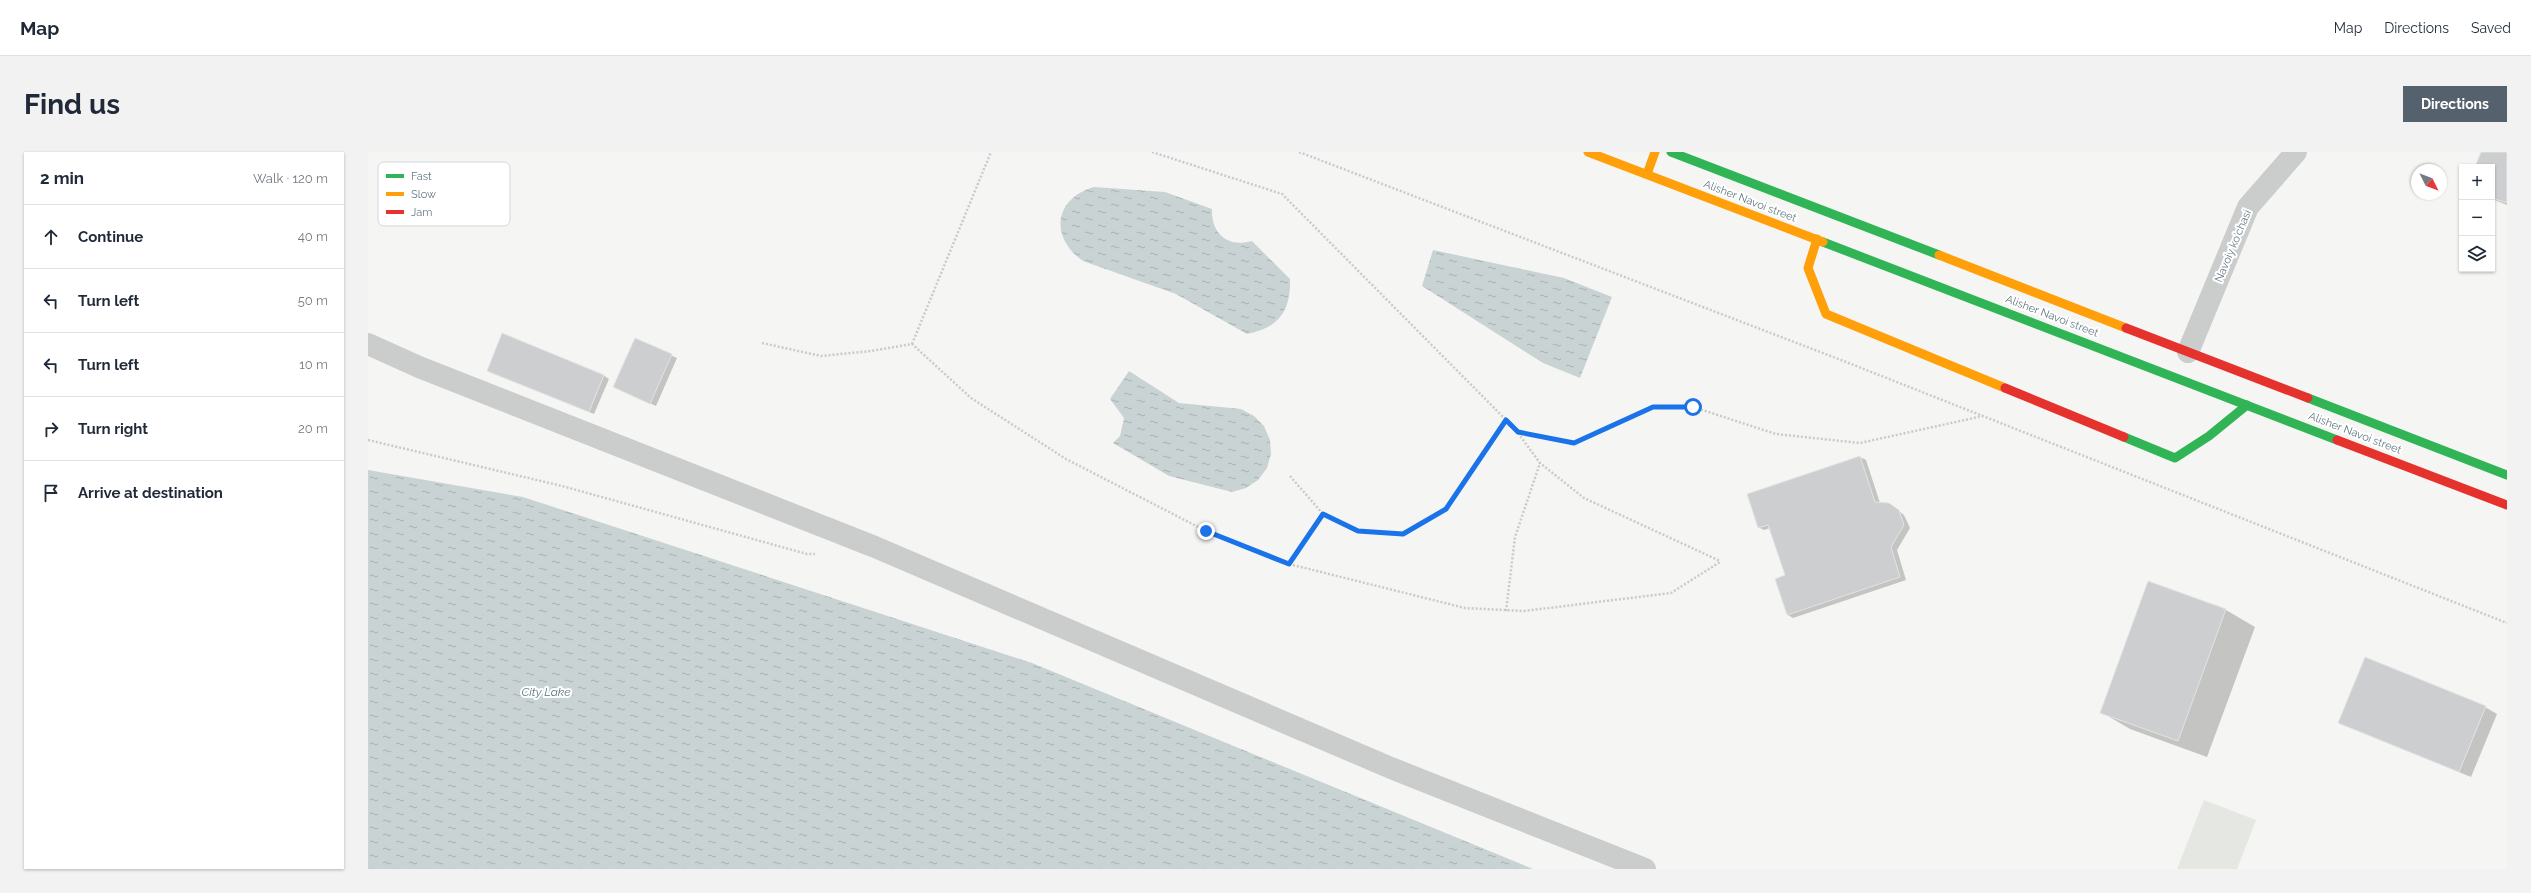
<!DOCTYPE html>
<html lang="en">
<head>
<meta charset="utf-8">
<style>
	body { margin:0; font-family:Raleway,sans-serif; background:#f2f2f3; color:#1f2937 }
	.controls { position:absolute; right:12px; top:12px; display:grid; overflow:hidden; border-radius:0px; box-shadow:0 1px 3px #0004 }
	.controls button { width:36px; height:36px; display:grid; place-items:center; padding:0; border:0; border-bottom:1px solid #e0e1e3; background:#fff; color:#1f2937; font:20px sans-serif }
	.compass { position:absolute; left:2043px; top:12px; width:36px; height:36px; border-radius:50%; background:#fff; box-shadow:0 1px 3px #0004; rotate:132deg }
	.stop { position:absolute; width:12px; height:12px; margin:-9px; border:3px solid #1a73e8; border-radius:50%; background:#fff }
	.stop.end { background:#1a73e8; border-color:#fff; box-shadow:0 1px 4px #0008 }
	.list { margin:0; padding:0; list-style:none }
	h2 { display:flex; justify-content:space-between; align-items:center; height:52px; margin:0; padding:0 16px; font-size:17px }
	h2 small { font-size:13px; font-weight:400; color:#747a83 }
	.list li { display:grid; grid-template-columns:26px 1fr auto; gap:12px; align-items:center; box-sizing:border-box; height:64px; padding:0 16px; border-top:1px solid #e0e1e3 }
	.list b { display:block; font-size:15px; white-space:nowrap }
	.list em { font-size:13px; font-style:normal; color:#747a83 }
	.icon { flex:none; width:22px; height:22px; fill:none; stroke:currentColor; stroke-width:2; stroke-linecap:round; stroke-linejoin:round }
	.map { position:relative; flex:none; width:2139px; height:717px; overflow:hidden; border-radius:0px }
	header { display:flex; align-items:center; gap:24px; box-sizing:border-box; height:56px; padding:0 20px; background:#fff; border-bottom:1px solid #e0e1e3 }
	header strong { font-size:19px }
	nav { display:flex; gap:22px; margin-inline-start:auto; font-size:14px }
	.intro { display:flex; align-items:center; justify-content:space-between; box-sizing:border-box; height:96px; padding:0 24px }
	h1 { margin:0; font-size:28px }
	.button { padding:10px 18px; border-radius:0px; background:#55616c; color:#fff; font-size:14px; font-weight:700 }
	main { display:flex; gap:24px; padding:0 24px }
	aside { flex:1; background:#fff; border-radius:0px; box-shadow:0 1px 3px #0004 }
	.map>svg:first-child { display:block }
	.park { fill:#e5e8e2 }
	.water { fill:url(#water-ripples) }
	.shadow { fill:#0003 }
	.building { fill:#cccecf; stroke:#e4e4e4 }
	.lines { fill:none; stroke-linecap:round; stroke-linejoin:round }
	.path { stroke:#c9cacb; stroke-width:2.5; stroke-dasharray:2 2; stroke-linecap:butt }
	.street { stroke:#cbcdcd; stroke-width:22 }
	.fast { stroke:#30b455; stroke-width:9 }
	.slow { stroke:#ff9f0a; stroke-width:9 }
	.jam { stroke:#e5322d; stroke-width:9 }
	.route { stroke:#1a73e8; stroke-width:5 }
	.labels { text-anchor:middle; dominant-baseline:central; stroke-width:4; stroke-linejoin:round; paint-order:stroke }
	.street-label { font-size:11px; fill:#647a85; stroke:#fff }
	.water-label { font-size:12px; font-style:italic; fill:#5b767a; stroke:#fff }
	.key { fill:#fff; stroke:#d0d7da; stroke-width:1 }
	.key-label { font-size:11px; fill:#647a85 }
</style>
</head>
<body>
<header>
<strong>Map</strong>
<nav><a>Map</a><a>Directions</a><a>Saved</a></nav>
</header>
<div class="intro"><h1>Find us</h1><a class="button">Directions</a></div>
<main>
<aside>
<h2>2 min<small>Walk · 120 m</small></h2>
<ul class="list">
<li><svg class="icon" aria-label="ahead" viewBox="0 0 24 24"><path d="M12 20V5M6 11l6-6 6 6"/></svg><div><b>Continue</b></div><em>40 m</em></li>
<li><svg class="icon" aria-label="left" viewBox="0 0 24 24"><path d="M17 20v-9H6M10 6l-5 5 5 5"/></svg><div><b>Turn left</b></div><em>50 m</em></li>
<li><svg class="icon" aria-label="left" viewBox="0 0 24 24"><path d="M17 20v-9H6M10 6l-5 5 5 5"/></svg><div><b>Turn left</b></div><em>10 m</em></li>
<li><svg class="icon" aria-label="right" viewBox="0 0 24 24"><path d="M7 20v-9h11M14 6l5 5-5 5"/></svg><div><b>Turn right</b></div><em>20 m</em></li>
<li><svg class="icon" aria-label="arrive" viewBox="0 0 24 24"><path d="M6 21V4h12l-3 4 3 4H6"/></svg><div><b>Arrive at destination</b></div></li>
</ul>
</aside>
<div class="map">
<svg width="2139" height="717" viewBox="0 0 2139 717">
	<defs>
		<pattern id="water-ripples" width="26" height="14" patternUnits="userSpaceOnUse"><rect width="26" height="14" fill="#c9d3d4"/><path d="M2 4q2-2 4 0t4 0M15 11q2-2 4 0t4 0" fill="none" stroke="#a7b0b2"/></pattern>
	</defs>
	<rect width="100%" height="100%" fill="#f5f5f4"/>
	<path class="park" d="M 1836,648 L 1888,668 L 1869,717 L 1809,717 Z"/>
	<g class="water">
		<path d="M 726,35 L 797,40 L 844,57 C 843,82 860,96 884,89 L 922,127 C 923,159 911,176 879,182 L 808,142 L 715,109 C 682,86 685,47 726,35 Z"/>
		<path d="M 1065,98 L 1196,126 L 1244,145 L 1212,226 L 1175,211 L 1054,134 Z"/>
		<path d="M 761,219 L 811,251 L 873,257 L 886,264 L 896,274 L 902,288 L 903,302 L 899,316 L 890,328 L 878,336 L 864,340 L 801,324 L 745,291 L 752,284 L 756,266 L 742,247 Z"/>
		<path d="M 0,318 L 155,345 L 664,511 L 1165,717 L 0,717 Z"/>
	</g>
	<g class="shadow">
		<path d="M 2114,0 L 2139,0 L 2139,53 L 2124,47 L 2124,15 L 2108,15 Z"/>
		<path d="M 267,187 L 309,206 L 288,254 L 246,235 Z"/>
		<path d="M 126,222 L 235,223 L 241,227 L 226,262 Z"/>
		<path d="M 1492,305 L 1498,308 L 1512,351 L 1527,356 L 1536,363 L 1542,376 L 1529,398 L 1538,428 L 1425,466 L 1420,463 L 1418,424 L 1402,376 L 1396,378 L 1390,375 Z"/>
		<path d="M 1781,430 L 1858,458 L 1887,475 L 1839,605 L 1762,577 L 1733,560 Z"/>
		<path d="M 2117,555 L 2129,562 L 2103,625 L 1971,571 Z"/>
	</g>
	<g class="building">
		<path d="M 2113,0 L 2139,0 L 2139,51 L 2124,46 L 2124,15 L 2107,15 Z"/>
		<path d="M 134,181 L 236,223 L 221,260 L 119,219 Z"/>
		<path d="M 267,186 L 304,202 L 282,252 L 245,235 Z"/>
		<path d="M 1492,304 L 1507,350 L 1521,351 L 1531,358 L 1536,373 L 1523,395 L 1532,425 L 1419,463 L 1407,427 L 1417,423 L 1400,373 L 1390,376 L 1379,342 Z"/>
		<path d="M 1780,429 L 1858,457 L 1810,589 L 1732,561 Z"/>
		<path d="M 1997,505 L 2118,554 L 2091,620 L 1970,571 Z"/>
	</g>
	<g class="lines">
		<g class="path">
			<path d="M 784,0 L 914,42 L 1150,280 L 1206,291 L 1285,255 L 1325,255 L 1408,282 L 1492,291 L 1615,264"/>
			<path d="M 931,0 L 1473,208 L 2139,471"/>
			<path d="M 394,191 L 453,204 L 503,199 L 544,192 L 603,246 L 698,307 L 838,379 L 921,412 L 1097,456 L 1156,459 L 1303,441 L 1352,410"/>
			<path d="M 544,192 L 623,0"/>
			<path d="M 1150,281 L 1172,311 L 1216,346 L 1352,409"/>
			<path d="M 0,288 L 194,334 L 439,402 L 447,402"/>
			<path d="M 922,324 L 955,362 L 991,379 L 1035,382 L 1078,357 L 1138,268"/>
			<path d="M 921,412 L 955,362"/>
			<path d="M 1138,459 L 1147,385 L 1172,311"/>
		</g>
		<g class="street">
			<path d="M 0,192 L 51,215 L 507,395 L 1023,616 L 1277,717"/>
			<path d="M 1820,200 L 1880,55 L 1928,0"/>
		</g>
		<g class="fast">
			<path d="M 1303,0 L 1571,103"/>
			<path d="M 1455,90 L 1969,288"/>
			<path d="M 1940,246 L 2139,323"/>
			<path d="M 1756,285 L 1807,306 L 1841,284 L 1879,253"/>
		</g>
		<g class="slow">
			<path d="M 1220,0 L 1455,90"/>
			<path d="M 1279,22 L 1287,0"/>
			<path d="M 1449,87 L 1440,116 L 1458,162 L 1637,236"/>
			<path d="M 1571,103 L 1758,176"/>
		</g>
		<g class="jam">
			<path d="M 1758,176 L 1940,246"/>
			<path d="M 1637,236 L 1756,285"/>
			<path d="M 1969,288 L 2139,353"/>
		</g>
	</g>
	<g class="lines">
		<path class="route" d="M 838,379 L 921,412 L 955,362 L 990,379 L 1035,382 L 1078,357 L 1138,268 L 1150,280 L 1206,291 L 1285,255 L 1325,255"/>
	</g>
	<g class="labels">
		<g class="street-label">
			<text transform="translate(1382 49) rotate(21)">Alisher Navoi street</text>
			<text transform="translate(1865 94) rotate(-67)">Navoiy ko'chasi</text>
			<text transform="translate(1684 164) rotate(21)">Alisher Navoi street</text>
			<text transform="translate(1987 281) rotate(21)">Alisher Navoi street</text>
		</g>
		<g class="water-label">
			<text x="178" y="540">City Lake</text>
		</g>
	</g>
	<rect x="10" y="10" width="132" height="64" rx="6" class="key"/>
	<rect x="18" y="22" width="18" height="4" fill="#30b455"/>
	<rect x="18" y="40" width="18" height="4" fill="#ff9f0a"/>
	<rect x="18" y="58" width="18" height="4" fill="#e5322d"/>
	<g class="key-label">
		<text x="43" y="28">Fast</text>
		<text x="43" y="46">Slow</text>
		<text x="43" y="64">Jam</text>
	</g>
</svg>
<div class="controls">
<button>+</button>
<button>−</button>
<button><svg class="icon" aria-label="layers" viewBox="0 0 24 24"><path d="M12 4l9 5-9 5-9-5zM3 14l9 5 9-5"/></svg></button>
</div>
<svg class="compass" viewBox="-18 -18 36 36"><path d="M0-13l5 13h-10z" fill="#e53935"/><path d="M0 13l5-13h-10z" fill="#747a83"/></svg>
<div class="stop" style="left:1325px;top:255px"></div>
<div class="stop end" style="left:838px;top:379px"></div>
</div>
</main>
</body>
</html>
